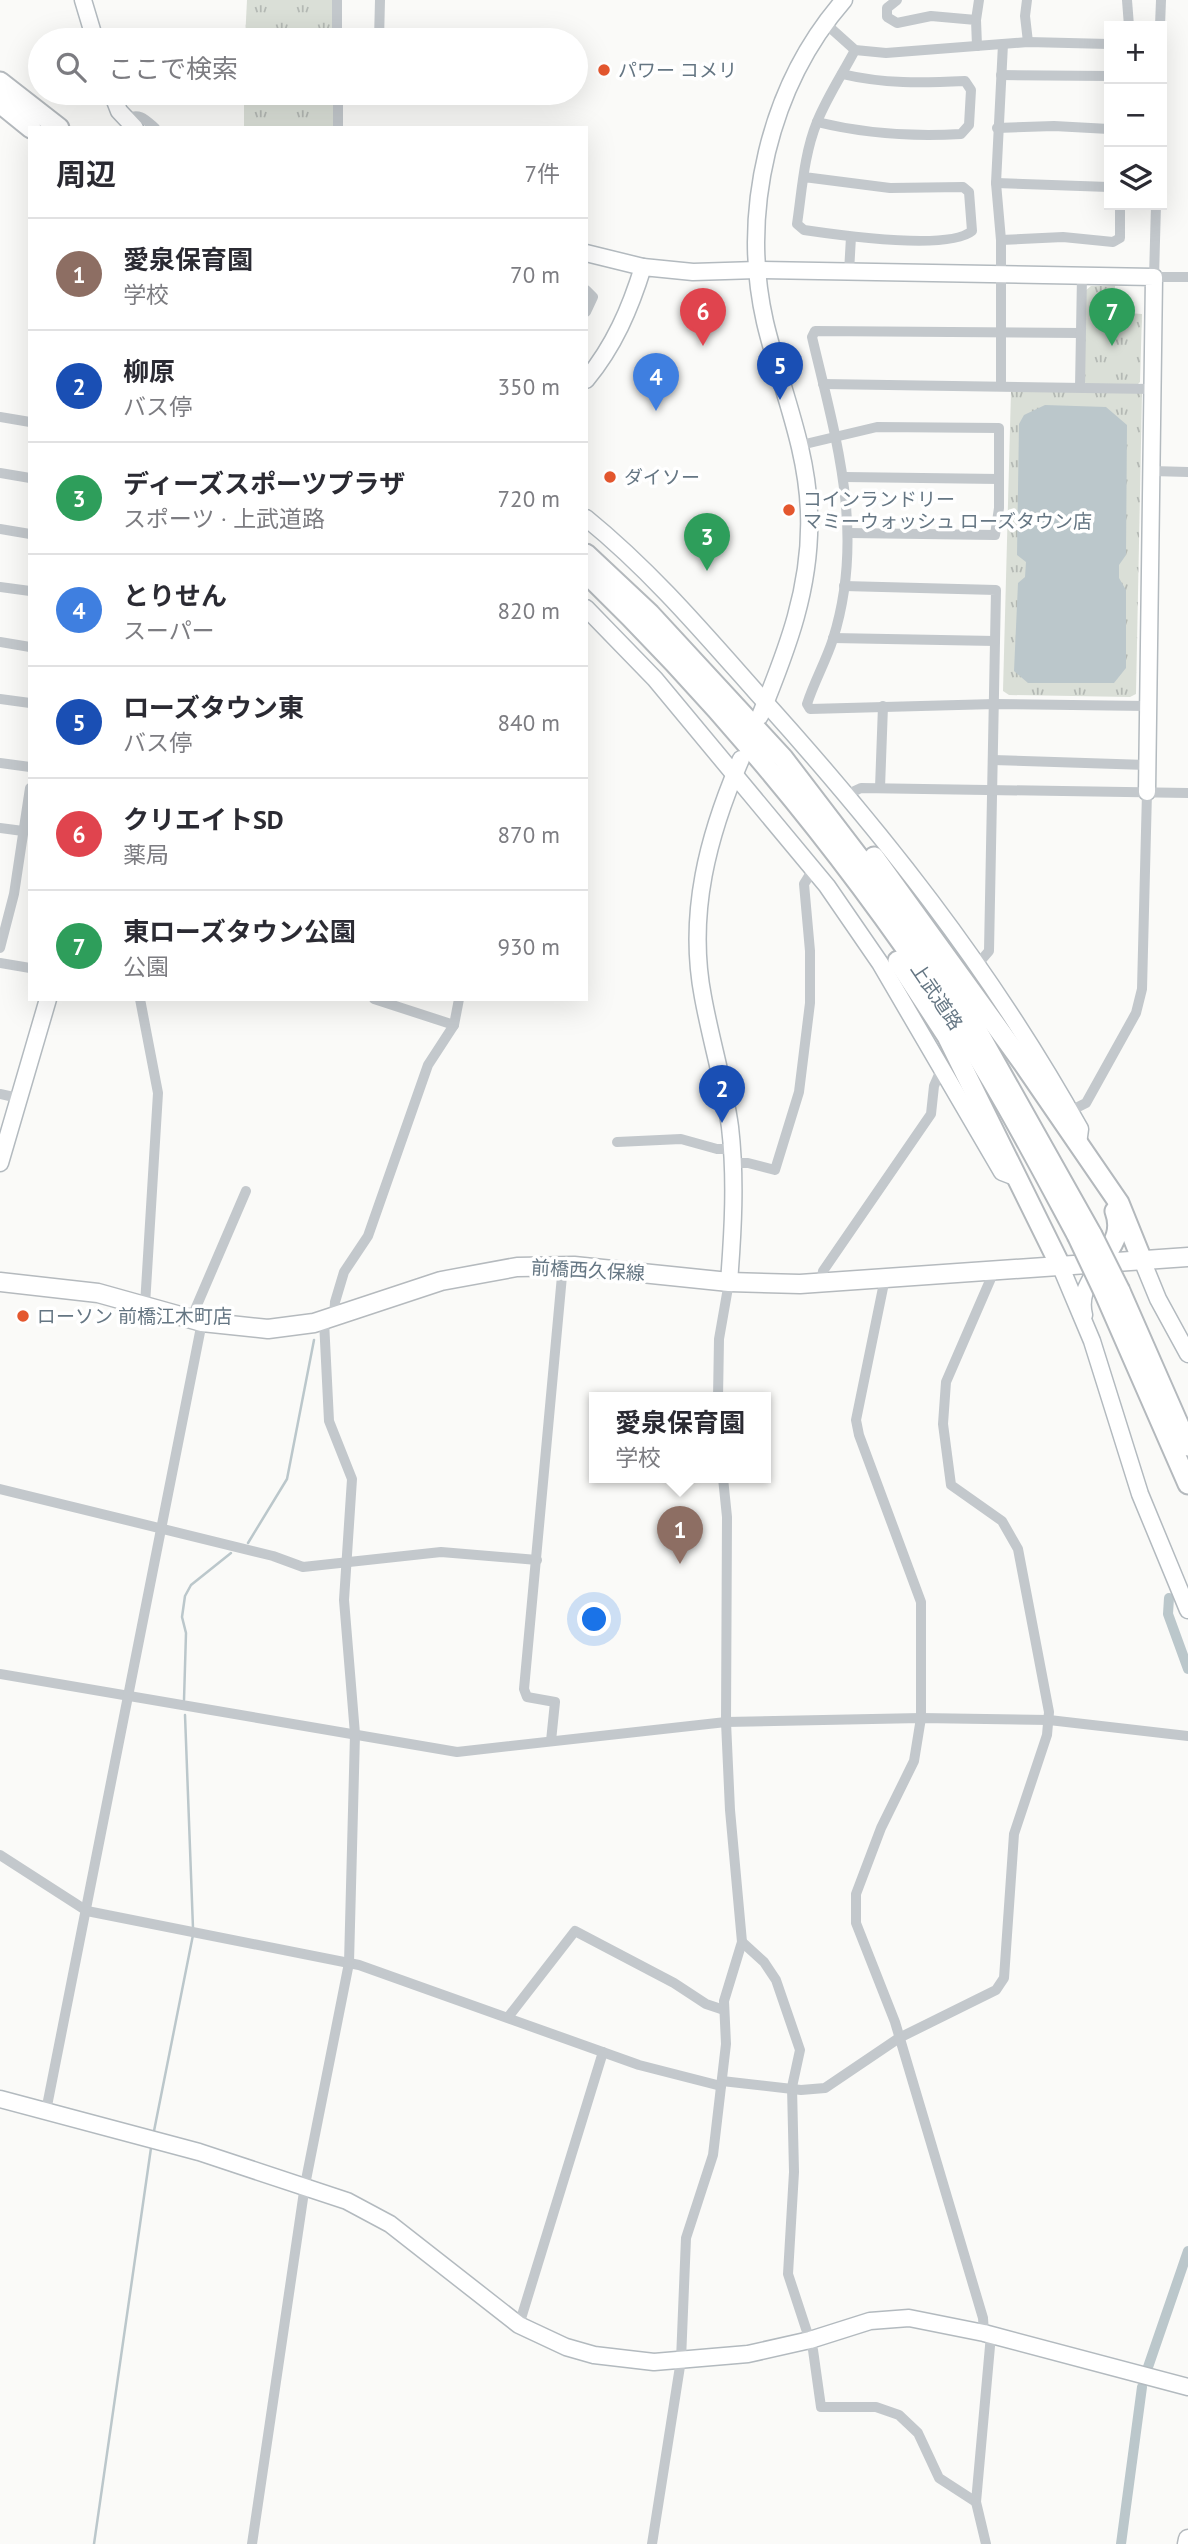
<!DOCTYPE html>
<html lang="ja">
<head>
<meta charset="utf-8">
<style>
	body { margin:0; font-family:"PT Sans","Noto Sans JP",sans-serif; background:#f2f2f3; color:#2b2b33 }
	.controls { position:absolute; right:21px; top:21px; display:grid; overflow:hidden; border-radius:0px; box-shadow:0 7px 28px #0002 }
	.controls button { width:63px; height:63px; display:grid; place-items:center; padding:0; border:0; border-bottom:2px solid #e1e1e2; background:#fff; color:#2b2b33; font:35px sans-serif }
	.you { position:absolute; left:595px; top:1620px; width:24px; height:24px; margin:-18px; border:5px solid #fff; border-radius:50%; background:#1a73e8; box-shadow:0 0 0 10px #1a73e833 }
	.badge { display:grid; place-items:center; width:46px; height:46px; border-radius:50%; background:#ea580c; color:#fff; font-size:23px; font-weight:700 }
	.pin { position:absolute; translate:-50% -58px; filter:drop-shadow(0 2px 4px #0008) }
	.pin::after { content:''; position:absolute; top:37px; width:24px; height:21px; background:inherit; clip-path:polygon(0 0,100% 0,50% 100%) }
	.popup { position:absolute; left:589px; top:1392px; width:182px; height:91px; box-sizing:border-box; display:grid; place-content:center; border-radius:0px; background:#fff; filter:drop-shadow(0 2px 5px #0005); font-size:23px; white-space:nowrap; color:#7c7c81 }
	.popup b { font-size:26px; color:#2b2b33 }
	.popup::after { content:''; position:absolute; left:50%; top:100%; margin-left:-14px; border:14px solid transparent; border-top-color:#fff }
	.list { margin:0; padding:0; list-style:none }
	h2 { display:flex; justify-content:space-between; align-items:center; height:91px; margin:0; padding:0 28px; font-size:30px }
	h2 small { font-size:23px; font-weight:400; color:#7c7c81 }
	.list li { display:grid; grid-template-columns:46px 1fr auto; gap:21px; align-items:center; box-sizing:border-box; height:112px; padding:0 28px; border-top:2px solid #e1e1e2 }
	.list b { display:block; font-size:26px; white-space:nowrap }
	.list p { margin:0; font-size:23px; white-space:nowrap; color:#7c7c81 }
	.list em { font-size:23px; font-style:normal; color:#7c7c81 }
	.icon { flex:none; width:38px; height:38px; fill:none; stroke:currentColor; stroke-width:2; stroke-linecap:round; stroke-linejoin:round }
	.map { position:relative; flex:none; width:1188px; height:2544px; overflow:hidden }
	.search { position:absolute; background:#fff; box-shadow:0 7px 28px #0002; left:28px; top:28px; width:560px; height:77px; display:flex; align-items:center; gap:18px; box-sizing:border-box; padding:0 24px; border-radius:38px; color:#7c7c81; font-size:26px }
	.panel { position:absolute; background:#fff; box-shadow:0 7px 28px #0002; left:28px; top:126px; width:560px; height:875px; border-radius:0px }
	.map>svg:first-child { display:block }
	.park { fill:url(#park-tufts) }
	.water { fill:#bbc7cb }
	.lines { fill:none; stroke-linecap:round; stroke-linejoin:round }
	.stream { stroke:#bbc7cb; stroke-width:2.5 }
	.canal { stroke:#bbc7cb; stroke-width:10 }
	.secondary-casing { stroke:#b3babf; stroke-width:19 }
	.primary-casing { stroke:#b5babe; stroke-width:21 }
	.highway-casing { stroke:#b4b9bd; stroke-width:23 }
	.street { stroke:#c3c8cc; stroke-width:10 }
	.secondary { stroke:#fff; stroke-width:16 }
	.primary { stroke:#fff; stroke-width:18 }
	.highway { stroke:#fff; stroke-width:19 }
	.highway-bridge-casing { stroke:#b4b9bd; stroke-width:23; stroke-linecap:butt }
	.highway-bridge { stroke:#fff; stroke-width:19 }
	.poi-dot { fill:#e4572e; stroke:#fff; stroke-width:2.5 }
	.labels { text-anchor:middle; dominant-baseline:central; stroke-width:7; stroke-linejoin:round; paint-order:stroke }
	.poi-label { font-size:19px; fill:#657683; stroke:#fff; text-anchor:start }
	.street-label { font-size:19px; fill:#657683; stroke:#fff }
</style>
</head>
<body>
<div class="map">
<svg width="1188" height="2544" viewBox="0 0 1188 2544">
	<defs>
		<pattern id="park-tufts" width="24" height="20" patternUnits="userSpaceOnUse" patternTransform="scale(1.75)"><rect width="24" height="20" fill="#dadfd7"/><path d="M3 7l-1-3M5 7V3M7 7l1-3M15 17l-1-3M17 17v-4M19 17l1-3" fill="none" stroke="#b4b9b4"/></pattern>
	</defs>
	<rect width="100%" height="100%" fill="#fafaf8"/>
	<g class="park">
		<path d="M 247,0 L 333,0 L 334,40 L 245,40 Z"/>
		<rect x="244" y="93" width="90" height="35"/>
		<path d="M 1091,286 L 1115,286 L 1114,312 L 1142,314 L 1140,382 L 1137,385 L 1086,384 L 1083,379 L 1085,291 Z"/>
		<path d="M 1011,391 L 1142,393 L 1136,694 L 1130,697 L 1009,695 L 1003,691 Z"/>
	</g>
	<path class="water" d="M 1045,405 L 1106,407 L 1127,425 L 1126,555 L 1119,565 L 1119,578 L 1126,590 L 1126,668 L 1114,683 L 1028,683 L 1014,671 L 1018,583 L 1025,577 L 1026,562 L 1017,555 L 1019,424 L 1024,415 Z"/>
	<g class="lines">
		<g class="stream">
			<path d="M 248,1543 L 287,1479 L 314,1340"/>
			<path d="M 184,1700 L 186,1633 L 182,1617 L 185,1596 L 191,1585 L 231,1553"/>
			<path d="M 185,1715 L 193,1928"/>
			<path d="M 154,2131 L 193,1935"/>
			<path d="M 94,2544 L 151,2148"/>
		</g>
		<g class="canal">
			<path d="M 1169,1598 L 1168,1614 L 1188,1669"/>
			<path d="M 1147,2370 L 1188,2251"/>
			<path d="M 1121,2544 L 1142,2387"/>
		</g>
		<g class="secondary-casing">
			<g id="secondary">
				<path d="M 83,0 L 95,40"/>
				<path d="M 112,93 L 119,111 L 135,128"/>
				<path d="M 586,253 L 643,267"/>
				<path d="M 586,380 C 614,346 630,309 643,267 L 693,272 L 757,270 L 1154,277 L 1147,792"/>
				<path d="M 586,518 C 650,570 702,631 756,692 C 881,830 989,966 1080,1129 L 1078,1144"/>
				<path d="M 586,608 L 655,679 L 827,886 L 880,963 L 1002,1172 L 1015,1177"/>
				<path d="M 760,716 C 787,650 812,586 809,512 C 807,446 780,386 765,322 C 740,212 769,86 844,0"/>
				<path d="M 0,1163 L 48,999"/>
				<path d="M 1142,1260 L 1158,1299 L 1188,1354"/>
				<path d="M 1060,1265 L 1092,1341 L 1140,1494 L 1188,1610"/>
				<path d="M 729,1282 C 733,1231 736,1178 730,1127 C 724,1083 711,1041 703,997 C 687,914 708,835 741,759"/>
				<path d="M 1084,1315 C 1079,1295 1089,1282 1099,1265"/>
				<path d="M 0,2099 L 199,2152 L 347,2201 L 390,2224 L 519,2325 L 566,2347 L 594,2355 L 654,2362 L 748,2354 L 810,2340 L 870,2321 L 909,2318 L 984,2333 L 1188,2387"/>
			</g>
		</g>
		<g class="primary-casing">
			<g id="primary">
				<path d="M 0,1282 L 98,1293 L 202,1322 L 268,1329 L 314,1323 L 441,1281 L 517,1267 L 574,1266 L 729,1282 L 800,1284 L 1188,1257"/>
				<path d="M 1187,2544 L 1188,2539"/>
			</g>
		</g>
		<g class="highway-casing">
			<g id="highway">
				<path d="M 0,82 L 59,128"/>
				<path d="M 0,103 L 31,128"/>
				<path d="M 586,554 L 650,614 L 783,758 L 864,864 L 965,1009 L 1092,1235"/>
				<path d="M 586,573 C 722,705 843,852 948,1010 C 996,1082 1036,1159 1077,1235"/>
				<path d="M 874,857 L 1023,1063 L 1119,1203 L 1142,1260"/>
				<path d="M 898,961 L 947,1036 L 1060,1265"/>
				<path d="M 1101,1263 C 1112,1245 1123,1233 1115,1211"/>
				<path d="M 1120,1291 L 1188,1446"/>
				<path d="M 1104,1292 L 1188,1484"/>
			</g>
		</g>
		<g class="street">
			<path d="M 337,0 L 337,40"/>
			<path d="M 897,0 L 887,8 L 887,17 L 897,23 L 931,16 L 976,20 L 977,46"/>
			<path d="M 1027,0 L 1025,16 L 1028,42"/>
			<path d="M 1127,0 L 1129,26"/>
			<path d="M 976,20 L 979,0"/>
			<path d="M 826,24 L 855,50 L 886,53 L 1028,42 L 1109,44"/>
			<path d="M 1160,26 L 1161,0"/>
			<path d="M 379,40 L 380,0"/>
			<path d="M 1001,75 L 1109,76"/>
			<path d="M 338,93 L 338,128"/>
			<path d="M 126,119 C 139,112 145,119 155,128"/>
			<path d="M 817,122 C 866,134 911,137 961,134 L 969,125 L 971,90 L 965,81 C 922,83 884,84 842,74"/>
			<path d="M 997,128 L 1054,126 L 1109,129"/>
			<path d="M 804,177 L 890,188 L 963,187 L 969,192 L 972,231 C 948,251 838,235 804,230 L 797,224 C 802,190 804,154 817,122 C 827,97 843,73 855,50"/>
			<path d="M 996,183 L 1109,187"/>
			<path d="M 1156,205 L 1154,277 L 1188,277"/>
			<path d="M 1001,240 L 1063,237 L 1113,242 L 1120,238 L 1120,205"/>
			<path d="M 849,272 L 851,237"/>
			<path d="M 586,290 L 593,297 L 586,312"/>
			<path d="M 1080,333 L 815,331 L 812,337 C 836,439 866,534 833,639 C 826,661 814,682 807,704 L 810,709 L 995,704 L 1147,706"/>
			<path d="M 823,384 L 1152,389"/>
			<path d="M 1001,386 L 1001,240 L 996,183 L 1003,44"/>
			<path d="M 1080,387 L 1082,276"/>
			<path d="M 0,417 L 30,422"/>
			<path d="M 801,445 L 877,427 L 999,428 L 999,508 L 995,535 L 849,533"/>
			<path d="M 1152,471 L 1188,472"/>
			<path d="M 0,473 L 30,478"/>
			<path d="M 845,477 L 999,479"/>
			<path d="M 0,529 L 30,534"/>
			<path d="M 844,586 L 996,590 L 989,951 L 977,965"/>
			<path d="M 0,587 L 30,591"/>
			<path d="M 833,638 L 995,641"/>
			<path d="M 0,642 L 30,647"/>
			<path d="M 0,699 L 30,703"/>
			<path d="M 993,760 L 1147,765"/>
			<path d="M 0,763 L 30,767"/>
			<path d="M 880,788 L 883,706"/>
			<path d="M 848,794 L 861,788 L 1188,793"/>
			<path d="M 0,828 L 23,831"/>
			<path d="M 0,948 L 14,894 L 30,788"/>
			<path d="M 0,963 L 30,968"/>
			<path d="M 140,999 L 158,1093 L 145,1305"/>
			<path d="M 374,999 L 454,1025"/>
			<path d="M 0,1094 L 18,1098"/>
			<path d="M 1070,1111 L 1086,1103 L 1136,1013 L 1142,989 L 1147,792"/>
			<path d="M 617,1142 L 681,1139 L 717,1149 L 732,1149"/>
			<path d="M 733,1163 L 748,1163 L 775,1170 L 799,1092 L 810,1003 L 810,951 L 804,884 L 814,868"/>
			<path d="M 885,1278 L 856,1420 L 859,1435 L 921,1602 L 921,1718 L 914,1761 L 881,1828 L 856,1894 L 856,1923 L 895,2022 L 983,2318 L 984,2333"/>
			<path d="M 821,1283 L 823,1271 L 931,1114 L 934,1086 L 941,1070"/>
			<path d="M 334,1317 L 335,1302 L 344,1272 L 368,1236 L 428,1065 L 454,1025 L 459,999"/>
			<path d="M 191,1319 L 246,1191"/>
			<path d="M 718,1398 L 719,1339 L 729,1282"/>
			<path d="M 0,1489 L 273,1556 L 303,1567 L 441,1552 L 537,1560"/>
			<path d="M 0,1674 L 457,1752 L 726,1722 L 921,1718 L 1049,1720 L 1188,1736"/>
			<path d="M 551,1741 L 555,1702 L 527,1697 L 524,1689 L 563,1265"/>
			<path d="M 0,1855 L 87,1911 L 359,1965 L 639,2065 L 721,2086"/>
			<path d="M 742,1942 L 764,1962 L 776,1980 L 800,2050 L 792,2087 L 794,2172 L 788,2274 L 813,2350 L 821,2407 L 876,2407 L 899,2415 L 918,2433 L 939,2478 L 976,2502"/>
			<path d="M 509,2016 L 575,1931 L 674,1983 L 706,2004 L 724,2010"/>
			<path d="M 722,2081 L 801,2090 L 825,2088 L 899,2038 L 996,1990 L 1004,1978 L 1014,1834 L 1047,1735 L 1049,1712 L 1018,1549 L 1002,1521 L 951,1485 L 943,1424 L 946,1382 L 995,1269"/>
			<path d="M 46,2111 L 202,1322"/>
			<path d="M 519,2325 L 603,2052"/>
			<path d="M 252,2544 L 305,2185 L 349,1963 L 355,1734 L 344,1600 L 352,1479 L 329,1421 L 324,1321"/>
			<path d="M 652,2544 L 681,2360 L 686,2238 L 713,2155 L 726,2044 L 724,2001 L 742,1942 L 730,1810 L 726,1722 L 727,1517 L 723,1478"/>
			<path d="M 986,2544 L 976,2502 L 991,2335"/>
		</g>
		<use href="#secondary" class="secondary"/>
		<use href="#primary" class="primary"/>
		<use href="#highway" class="highway"/>
		<g class="highway-bridge-casing">
			<g id="highway-bridge">
				<path d="M 1077,1235 L 1104,1292"/>
				<path d="M 1092,1235 L 1120,1291"/>
			</g>
		</g>
		<use href="#highway-bridge" class="highway-bridge"/>
	</g>
	<g class="poi-dot">
		<circle cx="604" cy="70" r="7"/>
		<circle cx="610" cy="477" r="7"/>
		<circle cx="789" cy="510" r="7"/>
		<circle cx="23" cy="1316" r="7"/>
	</g>
	<g class="labels">
		<g class="poi-label">
			<text x="618" y="70">パワー コメリ</text>
			<text x="624" y="477">ダイソー</text>
			<text x="803" y="499">コインランドリー<tspan x="803" dy="22">マミーウォッシュ ローズタウン店</tspan></text>
			<text x="37" y="1316">ローソン 前橋江木町店</text>
		</g>
		<g class="street-label">
			<text transform="translate(937 996) rotate(56)">上武道路</text>
			<text transform="translate(588 1270) rotate(3)">前橋西久保線</text>
		</g>
	</g>
</svg>
<div class="controls">
<button>+</button>
<button>−</button>
<button><svg class="icon" aria-label="layers" viewBox="0 0 24 24"><path d="M12 4l9 5-9 5-9-5zM3 14l9 5 9-5"/></svg></button>
</div>
<div class="you"></div>
<div class="pin badge" style="left:680px;top:1564px;background:#8d6e63">1</div>
<div class="popup"><b>愛泉保育園</b>学校</div>
<div class="pin badge" style="left:722px;top:1123px;background:#1a4fb4">2</div>
<div class="pin badge" style="left:707px;top:571px;background:#2e9e5b">3</div>
<div class="pin badge" style="left:656px;top:411px;background:#3f7fe0">4</div>
<div class="pin badge" style="left:780px;top:400px;background:#1a4fb4">5</div>
<div class="pin badge" style="left:703px;top:346px;background:#e0444e">6</div>
<div class="pin badge" style="left:1112px;top:346px;background:#2e9e5b">7</div>
<div class="search"><svg class="icon" aria-label="search" viewBox="0 0 24 24"><circle cx="10" cy="10" r="6"/><path d="M15 15l6 6"/></svg>ここで検索</div>
<section class="panel">
<h2>周辺<small>7件</small></h2>
<ul class="list">
<li><span class="badge" style="background:#8d6e63">1</span><div><b>愛泉保育園</b><p>学校</p></div><em>70 m</em></li>
<li><span class="badge" style="background:#1a4fb4">2</span><div><b>柳原</b><p>バス停</p></div><em>350 m</em></li>
<li><span class="badge" style="background:#2e9e5b">3</span><div><b>ディーズスポーツプラザ</b><p>スポーツ · 上武道路</p></div><em>720 m</em></li>
<li><span class="badge" style="background:#3f7fe0">4</span><div><b>とりせん</b><p>スーパー</p></div><em>820 m</em></li>
<li><span class="badge" style="background:#1a4fb4">5</span><div><b>ローズタウン東</b><p>バス停</p></div><em>840 m</em></li>
<li><span class="badge" style="background:#e0444e">6</span><div><b>クリエイトSD</b><p>薬局</p></div><em>870 m</em></li>
<li><span class="badge" style="background:#2e9e5b">7</span><div><b>東ローズタウン公園</b><p>公園</p></div><em>930 m</em></li>
</ul>
</section>
</div>
</body>
</html>
